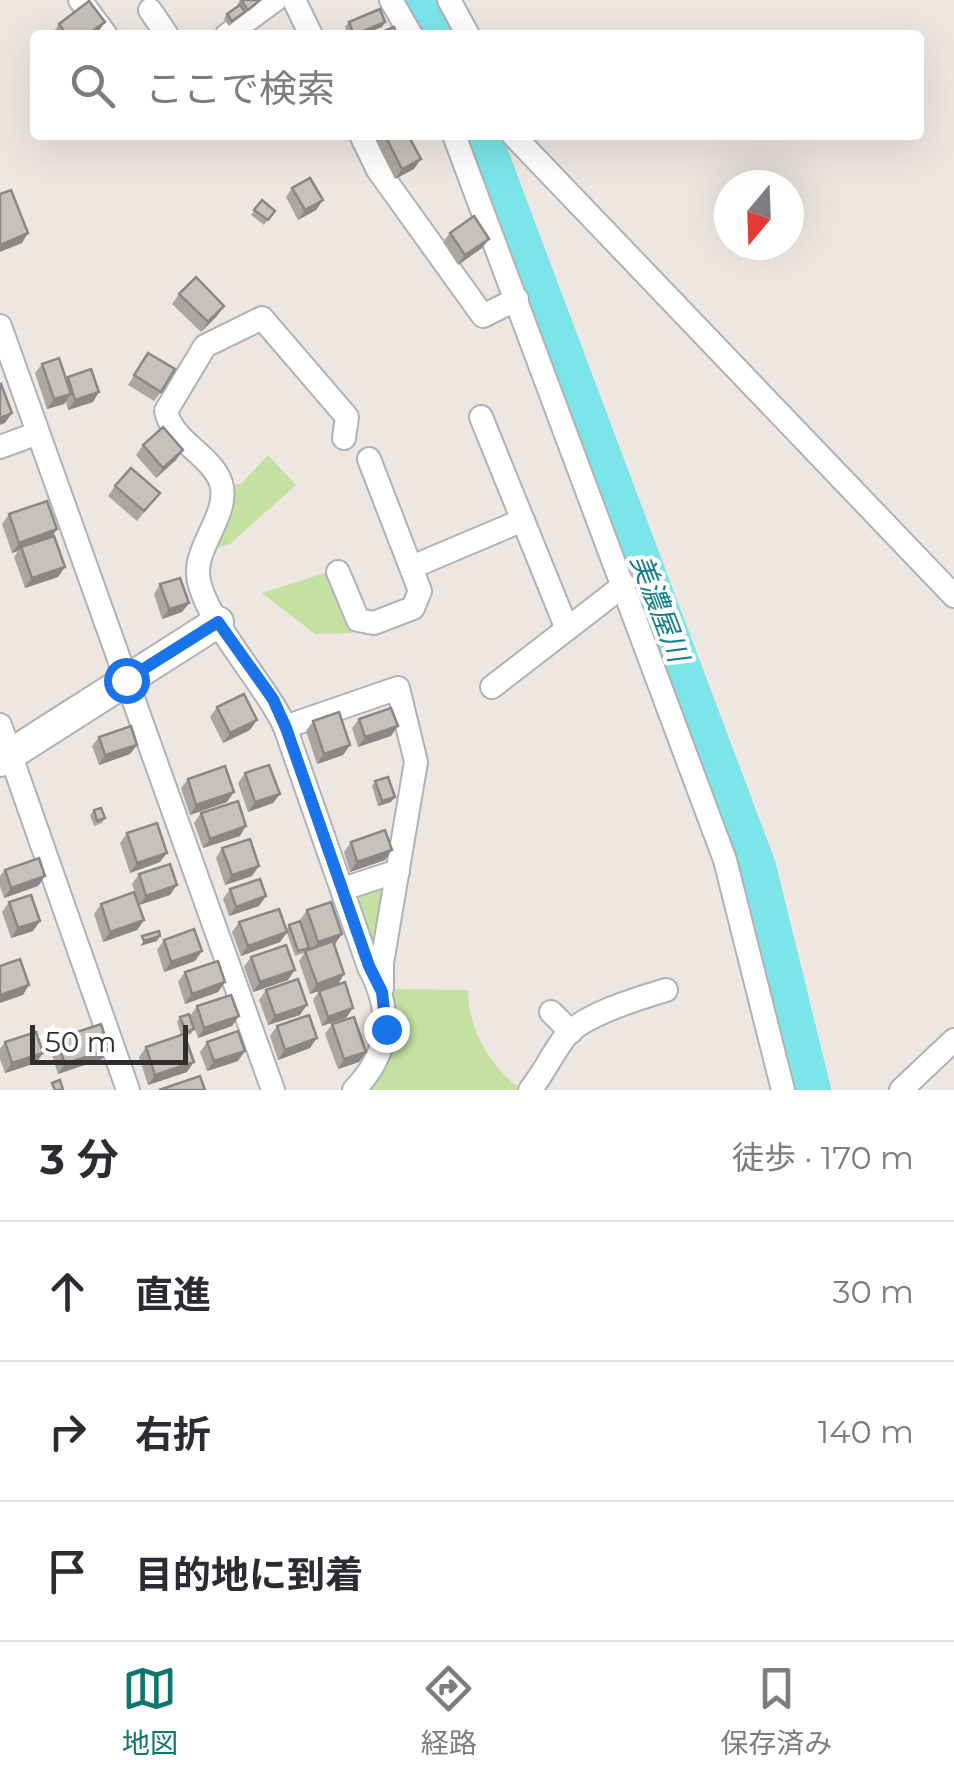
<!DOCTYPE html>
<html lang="ja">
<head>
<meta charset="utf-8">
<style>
	body { margin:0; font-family:Montserrat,"Noto Sans JP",sans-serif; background:#f7f7f7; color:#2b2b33 }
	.compass { position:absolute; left:714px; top:170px; width:90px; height:90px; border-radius:50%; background:#fff; box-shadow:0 10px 40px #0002; rotate:199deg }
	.scale { position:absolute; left:30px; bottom:25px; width:158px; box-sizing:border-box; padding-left:10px; border:5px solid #2e2e2e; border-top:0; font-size:28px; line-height:35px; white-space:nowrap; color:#2e2e2e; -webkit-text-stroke:8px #fff; paint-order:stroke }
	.stop { position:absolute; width:30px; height:30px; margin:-22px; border:8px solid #1a73e8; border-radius:50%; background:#fff }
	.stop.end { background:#1a73e8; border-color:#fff; box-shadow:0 2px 10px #0008 }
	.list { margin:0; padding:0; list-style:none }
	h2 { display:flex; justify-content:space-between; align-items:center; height:130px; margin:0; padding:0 40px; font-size:42px }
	h2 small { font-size:32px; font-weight:400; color:#7c7c81 }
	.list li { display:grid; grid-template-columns:65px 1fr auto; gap:30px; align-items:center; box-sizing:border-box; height:140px; padding:0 40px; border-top:2px solid #e1e1e2 }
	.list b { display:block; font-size:38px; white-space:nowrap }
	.list em { font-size:32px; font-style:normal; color:#7c7c81 }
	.icon { flex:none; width:55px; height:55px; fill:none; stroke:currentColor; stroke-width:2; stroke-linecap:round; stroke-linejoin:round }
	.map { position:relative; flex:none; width:954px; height:1090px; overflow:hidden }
	.search { position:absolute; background:#fff; box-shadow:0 10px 40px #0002; left:30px; right:30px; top:30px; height:110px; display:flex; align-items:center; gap:25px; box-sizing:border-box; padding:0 35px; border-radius:10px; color:#7c7c81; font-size:38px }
	.sheet { height:550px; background:#fff }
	nav { display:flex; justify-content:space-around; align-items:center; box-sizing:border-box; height:140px; border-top:2px solid #e1e1e2; background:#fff; font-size:28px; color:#7c7c81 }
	nav a { display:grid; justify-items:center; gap:5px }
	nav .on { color:#0f766e }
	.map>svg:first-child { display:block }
	.green { fill:#c5e1a1 }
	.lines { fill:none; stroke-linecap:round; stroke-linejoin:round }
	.river { stroke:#7be5e9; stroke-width:38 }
	.minor-casing { stroke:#aeb2b9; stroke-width:26 }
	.tertiary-casing { stroke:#aeb2b9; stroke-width:34 }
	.minor { stroke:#fff; stroke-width:22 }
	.tertiary { stroke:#fff; stroke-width:30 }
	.wall { fill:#aba6a2 }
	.shaded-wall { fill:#8b8784 }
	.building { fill:#c7c1bc; stroke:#8b8784; stroke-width:2.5 }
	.route { stroke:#1a73e8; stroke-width:12 }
	.labels { text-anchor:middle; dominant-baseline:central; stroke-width:8; stroke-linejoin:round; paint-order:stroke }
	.water-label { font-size:28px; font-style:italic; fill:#157f8c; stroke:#fff }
</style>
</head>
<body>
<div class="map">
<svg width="954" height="1090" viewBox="0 0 954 1090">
	<rect width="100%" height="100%" fill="#eee6e1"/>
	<g class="green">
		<path d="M 268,455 L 296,485 L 230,544 L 218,547 L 232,485 L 241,484 Z"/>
		<path d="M 328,572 L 352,633 L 315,634 L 262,593 Z"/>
		<path d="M 389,881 L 377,942 L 369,939 L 354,902 L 358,891 Z"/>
		<path d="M 392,989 L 468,990 C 468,1030 491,1068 522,1090 L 366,1090 L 394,1007 Z"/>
	</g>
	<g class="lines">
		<g class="river">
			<path d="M 420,0 L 439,35"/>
			<path d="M 482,135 L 757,867 L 812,1090"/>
		</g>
		<g class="minor-casing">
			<g id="minor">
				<path d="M 80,0 L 106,35"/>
				<path d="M 294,0 L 311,35"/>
				<path d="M 391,0 L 411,35"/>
				<path d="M 449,0 L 468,35"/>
				<path d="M 150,10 L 167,35"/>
				<path d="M 227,35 L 275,0"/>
				<path d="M 361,135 L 378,170 L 483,316 L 517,299"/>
				<path d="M 454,135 L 725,860 L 783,1090"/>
				<path d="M 513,135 L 954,596"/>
				<path d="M 0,326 L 273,1090"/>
				<path d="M 481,417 L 567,629"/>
				<path d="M 344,438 L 347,417 L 262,318 L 205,346 L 166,411 C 173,443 211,454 221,483 C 230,512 197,544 198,573 C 199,614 267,685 285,727 L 369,967 C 393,1012 391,1052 354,1090"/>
				<path d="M 0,447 L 38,433"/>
				<path d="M 412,567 L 523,520"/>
				<path d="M 338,572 L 358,620 L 374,623 L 413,608 L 420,591 L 369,459"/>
				<path d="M 492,687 L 624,585"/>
				<path d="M 0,725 L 128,1090"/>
				<path d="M 285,727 L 398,688 L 416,762 L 382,963 L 382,988"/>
				<path d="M 343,889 L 398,871"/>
				<path d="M 551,1012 L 571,1032"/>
				<path d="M 530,1090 C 544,1073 552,1054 565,1037 C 582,1015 639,998 666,990"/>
				<path d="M 901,1090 L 954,1040"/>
			</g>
		</g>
		<g class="tertiary-casing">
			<path id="tertiary" d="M 0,761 L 218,622"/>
		</g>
		<use href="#minor" class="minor"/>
		<use href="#tertiary" class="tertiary"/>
	</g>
	<g class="wall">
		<path d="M 240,0 L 256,5 L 229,26 L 224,19 L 227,14 L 238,7 L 237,5 Z"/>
		<path d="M 105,22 L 94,35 L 53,35 L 52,34 L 59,24 Z"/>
		<path d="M 349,22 L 385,22 L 382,27 L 362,35 L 348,35 L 345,27 Z"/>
		<path d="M 373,135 L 408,135 L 414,169 L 395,179 Z"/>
		<path d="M 292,188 L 323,200 L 316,210 L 298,220 L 286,197 Z"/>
		<path d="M 262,200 L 275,211 L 264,225 L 251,215 Z"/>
		<path d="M 450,233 L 489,239 L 482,248 L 458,265 L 443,242 Z"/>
		<path d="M 179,294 L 224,306 L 217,316 L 201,332 L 172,304 Z"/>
		<path d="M 148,353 L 161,392 L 154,401 L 128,385 Z"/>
		<path d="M 42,364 L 66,379 L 68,377 L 93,402 L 68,410 L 66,402 L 64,404 L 47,409 L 35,373 Z"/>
		<path d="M 143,445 L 176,460 L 156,478 L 136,455 Z"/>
		<path d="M 115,486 L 160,493 L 137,521 L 108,496 Z"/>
		<path d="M 9,514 L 57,529 L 52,537 L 65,567 L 58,577 L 25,588 L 14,557 L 18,551 L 12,553 L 2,524 Z"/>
		<path d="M 160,584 L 189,603 L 182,612 L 162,619 L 154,594 Z"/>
		<path d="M 217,707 L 250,730 L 223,743 L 210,717 Z"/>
		<path d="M 359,719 L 391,736 L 358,747 L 352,728 Z"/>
		<path d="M 313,721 L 350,745 L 343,755 L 317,764 L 306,731 Z"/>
		<path d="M 99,737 L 137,745 L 130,754 L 99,765 L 92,746 Z"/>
		<path d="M 245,773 L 280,794 L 273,803 L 248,812 L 238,783 Z"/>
		<path d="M 188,779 L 227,802 L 190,815 L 181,788 Z"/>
		<path d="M 375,781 L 391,802 L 378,806 L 372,786 Z"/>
		<path d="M 94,810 L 105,818 L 102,823 L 94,826 L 90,815 Z"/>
		<path d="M 201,813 L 240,836 L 203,848 L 194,823 Z"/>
		<path d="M 127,833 L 160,862 L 130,873 L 120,843 Z"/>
		<path d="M 351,842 L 385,860 L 350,872 L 344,852 Z"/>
		<path d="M 222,848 L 252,876 L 225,885 L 216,858 Z"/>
		<path d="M 5,870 L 45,876 L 38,886 L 4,898 L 0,887 L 0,876 Z"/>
		<path d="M 139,874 L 170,895 L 139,905 L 132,884 Z"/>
		<path d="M 230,889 L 266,896 L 259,906 L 229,916 L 223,899 Z"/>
		<path d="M 9,902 L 40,921 L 33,931 L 11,938 L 2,912 Z"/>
		<path d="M 101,904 L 144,920 L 137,930 L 103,942 L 94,914 Z"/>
		<path d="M 307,910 L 335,944 L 334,944 L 344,974 L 338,984 L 353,1008 L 346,1018 L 322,1026 L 313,1000 L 319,991 L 310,994 L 299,961 L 304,953 L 295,956 L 287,933 L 280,942 L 241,956 L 232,932 L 239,922 L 286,930 L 289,925 L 309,948 L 308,950 L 310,949 L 300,920 Z"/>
		<path d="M 164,940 L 195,961 L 164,972 L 157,950 Z"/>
		<path d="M 251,957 L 288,980 L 253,992 L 244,967 Z"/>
		<path d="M 185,972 L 225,982 L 218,992 L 185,1004 L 178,982 Z"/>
		<path d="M 266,990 L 300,1015 L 268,1025 L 259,1000 Z"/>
		<path d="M 197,1006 L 239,1016 L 232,1026 L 198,1038 L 193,1024 L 194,1029 L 191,1034 L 185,1036 L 187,1072 L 148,1085 L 139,1057 L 146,1047 L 181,1035 L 177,1022 L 180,1017 L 190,1016 Z"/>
		<path d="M 332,1024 L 366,1052 L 359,1062 L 338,1069 L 325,1034 Z"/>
		<path d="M 277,1026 L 310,1048 L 278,1060 L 270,1036 Z"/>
		<path d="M 56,1039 L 109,1049 L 102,1059 L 58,1074 L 50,1049 Z"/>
		<path d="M 5,1042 L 43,1053 L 36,1063 L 5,1073 L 0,1059 L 0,1049 Z"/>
		<path d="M 207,1042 L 238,1061 L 207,1071 L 200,1052 Z"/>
	</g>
	<g class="shaded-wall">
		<path d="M 105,22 L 98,32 L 94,35 L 87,35 Z"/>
		<path d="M 385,22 L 382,27 L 362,35 L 354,35 Z"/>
		<path d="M 421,159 L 414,169 L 395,179 L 402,169 Z"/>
		<path d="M 323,200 L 316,210 L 298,220 L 305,210 Z"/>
		<path d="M 28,233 L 22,243 L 0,252 L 0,245 Z"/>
		<path d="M 489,239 L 482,248 L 458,265 L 465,255 Z"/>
		<path d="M 224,306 L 217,316 L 201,332 L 208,322 Z"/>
		<path d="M 99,392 L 93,402 L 68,410 L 75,400 Z"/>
		<path d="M 71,394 L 64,404 L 47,409 L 54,399 Z"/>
		<path d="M 12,413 L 5,423 L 0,425 L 0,418 Z"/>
		<path d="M 183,450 L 176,460 L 156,478 L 163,468 Z"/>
		<path d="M 57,529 L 50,539 L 21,547 L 18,551 L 12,553 L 19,543 Z"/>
		<path d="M 65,567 L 58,577 L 25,588 L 32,578 Z"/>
		<path d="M 189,603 L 182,612 L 162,619 L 169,609 Z"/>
		<path d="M 257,720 L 250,730 L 223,743 L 230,733 Z"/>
		<path d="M 398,726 L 391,736 L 358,747 L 365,737 Z"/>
		<path d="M 137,745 L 130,754 L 99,765 L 105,755 Z"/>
		<path d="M 350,745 L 343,755 L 317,764 L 324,754 Z"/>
		<path d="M 234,792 L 227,802 L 190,815 L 196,805 Z"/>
		<path d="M 280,794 L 273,803 L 248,812 L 255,802 Z"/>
		<path d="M 395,797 L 391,802 L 378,806 L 382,801 Z"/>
		<path d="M 246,826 L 240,836 L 203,848 L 210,839 Z"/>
		<path d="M 392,850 L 385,860 L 350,872 L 357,862 Z"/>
		<path d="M 167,853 L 160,862 L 130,873 L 137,863 Z"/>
		<path d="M 259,866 L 252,876 L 225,885 L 232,875 Z"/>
		<path d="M 45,876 L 38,886 L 4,898 L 11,888 Z"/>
		<path d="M 177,885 L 170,895 L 139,905 L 146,896 Z"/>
		<path d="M 266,896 L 259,906 L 229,916 L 236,907 Z"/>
		<path d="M 144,920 L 137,930 L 103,942 L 110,932 Z"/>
		<path d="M 40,921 L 33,931 L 11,938 L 18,928 Z"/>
		<path d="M 287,932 L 280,942 L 241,956 L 248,946 Z"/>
		<path d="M 342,934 L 335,944 L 311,952 L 318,942 Z"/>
		<path d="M 160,936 L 157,941 L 140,946 L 144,941 Z"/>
		<path d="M 202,951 L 195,961 L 164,972 L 171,962 Z"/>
		<path d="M 295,970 L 288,980 L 253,992 L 260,982 Z"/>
		<path d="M 344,974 L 338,984 L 310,994 L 317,984 Z"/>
		<path d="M 225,982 L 218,992 L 185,1004 L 192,994 Z"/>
		<path d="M 29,985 L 23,995 L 0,1003 L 0,995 Z"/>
		<path d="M 307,1005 L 300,1015 L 268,1025 L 275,1016 Z"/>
		<path d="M 353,1008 L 346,1018 L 322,1026 L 328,1017 Z"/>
		<path d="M 239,1016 L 232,1026 L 198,1038 L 204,1028 Z"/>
		<path d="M 317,1038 L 310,1048 L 278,1060 L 285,1050 Z"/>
		<path d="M 109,1049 L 102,1059 L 58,1074 L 65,1064 Z"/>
		<path d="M 245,1051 L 238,1061 L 207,1071 L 214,1061 Z"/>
		<path d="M 366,1052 L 359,1062 L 338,1069 L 344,1059 Z"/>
		<path d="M 43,1053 L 36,1063 L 5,1073 L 12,1063 Z"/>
		<path d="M 194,1062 L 187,1072 L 148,1085 L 155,1075 Z"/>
	</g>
	<g class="building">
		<path d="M 241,0 L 260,0 L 248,10 Z"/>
		<path d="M 89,1 L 105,22 L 87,35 L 67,35 L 59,24 Z"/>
		<path d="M 240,5 L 245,12 L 232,21 L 227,14 Z"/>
		<path d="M 380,9 L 385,22 L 354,35 L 349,22 Z"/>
		<path d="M 394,27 L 397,35 L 375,35 Z"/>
		<path d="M 385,135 L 408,135 L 421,159 L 402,169 Z"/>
		<path d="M 310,178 L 323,200 L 305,210 L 292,188 Z"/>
		<path d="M 11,190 L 28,233 L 0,245 L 0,194 Z"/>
		<path d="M 262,200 L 275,211 L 268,220 L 254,210 Z"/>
		<path d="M 474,216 L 489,239 L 465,255 L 450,233 Z"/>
		<path d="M 196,277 L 224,306 L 208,322 L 179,294 Z"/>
		<path d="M 148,353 L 175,369 L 161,392 L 134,375 Z"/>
		<path d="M 59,358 L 71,394 L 54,399 L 42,364 Z"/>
		<path d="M 91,369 L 99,392 L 75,400 L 68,377 Z"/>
		<path d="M 1,384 L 12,413 L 0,418 L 0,385 Z"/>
		<path d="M 163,427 L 183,450 L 163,468 L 143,445 Z"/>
		<path d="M 131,468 L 160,493 L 144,511 L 115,486 Z"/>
		<path d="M 47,501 L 57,529 L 19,543 L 9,514 Z"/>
		<path d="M 54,536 L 65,567 L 32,578 L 21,547 Z"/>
		<path d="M 180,578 L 189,603 L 169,609 L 160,584 Z"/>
		<path d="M 244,694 L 257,720 L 230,733 L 217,707 Z"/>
		<path d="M 391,708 L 398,726 L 365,737 L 359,719 Z"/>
		<path d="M 339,712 L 350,745 L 324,754 L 313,721 Z"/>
		<path d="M 131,726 L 137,745 L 105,755 L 99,737 Z"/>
		<path d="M 269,765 L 280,794 L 255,802 L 245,773 Z"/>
		<path d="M 225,766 L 234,792 L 196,805 L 188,779 Z"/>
		<path d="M 388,777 L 395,797 L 382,801 L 375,781 Z"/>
		<path d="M 238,801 L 246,826 L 210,839 L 201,813 Z"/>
		<path d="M 101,808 L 105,818 L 97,821 L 94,810 Z"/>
		<path d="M 157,823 L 167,853 L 137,863 L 127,833 Z"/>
		<path d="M 385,830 L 392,850 L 357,862 L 351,842 Z"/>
		<path d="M 250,839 L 259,866 L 232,875 L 222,848 Z"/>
		<path d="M 39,858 L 45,876 L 11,888 L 5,870 Z"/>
		<path d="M 170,864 L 177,885 L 146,896 L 139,874 Z"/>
		<path d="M 260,879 L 266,896 L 236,907 L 230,889 Z"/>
		<path d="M 134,892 L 144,920 L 110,932 L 101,904 Z"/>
		<path d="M 31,895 L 40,921 L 18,928 L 9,902 Z"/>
		<path d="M 331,902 L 342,934 L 318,942 L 307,910 Z"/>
		<path d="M 279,909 L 287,932 L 248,946 L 239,922 Z"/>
		<path d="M 300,921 L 309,948 L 298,951 L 289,925 Z"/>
		<path d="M 194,929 L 202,951 L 171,962 L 164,940 Z"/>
		<path d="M 159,931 L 160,936 L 144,941 L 142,936 Z"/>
		<path d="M 333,941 L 344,974 L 317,984 L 305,951 Z"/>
		<path d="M 286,945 L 295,970 L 260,982 L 251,957 Z"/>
		<path d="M 20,959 L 29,985 L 0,995 L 0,966 Z"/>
		<path d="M 218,961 L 225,982 L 192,994 L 185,972 Z"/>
		<path d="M 298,979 L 307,1005 L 275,1016 L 266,990 Z"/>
		<path d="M 345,982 L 353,1008 L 328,1017 L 319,991 Z"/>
		<path d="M 231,995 L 239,1016 L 204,1028 L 197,1006 Z"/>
		<path d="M 189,1014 L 194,1029 L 186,1032 L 180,1017 Z"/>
		<path d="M 309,1015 L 317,1038 L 285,1050 L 277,1026 Z"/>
		<path d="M 354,1017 L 366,1052 L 344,1059 L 332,1024 Z"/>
		<path d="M 101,1024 L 109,1049 L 65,1064 L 56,1039 Z"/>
		<path d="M 238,1031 L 245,1051 L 214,1061 L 207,1042 Z"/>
		<path d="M 36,1032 L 43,1053 L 12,1063 L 5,1042 Z"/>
		<path d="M 184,1034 L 194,1062 L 155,1075 L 146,1047 Z"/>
		<path d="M 200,1076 L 205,1090 L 159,1090 Z"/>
		<path d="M 60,1080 L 63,1090 L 55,1090 L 52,1083 Z"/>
	</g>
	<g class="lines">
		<path class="route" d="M 126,680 L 218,622 L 273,699 L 286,728 L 369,966 L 382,992 L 386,1029"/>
	</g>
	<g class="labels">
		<g class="water-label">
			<text transform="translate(660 608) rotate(69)">美濃屋川</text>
		</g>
	</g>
</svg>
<svg class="compass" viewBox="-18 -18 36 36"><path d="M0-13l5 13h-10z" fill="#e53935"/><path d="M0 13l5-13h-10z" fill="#7c7c81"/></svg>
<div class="scale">50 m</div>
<div class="stop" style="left:126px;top:680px"></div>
<div class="stop end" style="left:386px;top:1029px"></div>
<div class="search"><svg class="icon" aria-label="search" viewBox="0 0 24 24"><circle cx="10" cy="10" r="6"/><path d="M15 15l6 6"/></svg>ここで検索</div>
</div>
<section class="sheet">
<h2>3 分<small>徒歩 · 170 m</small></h2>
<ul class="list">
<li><svg class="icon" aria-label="ahead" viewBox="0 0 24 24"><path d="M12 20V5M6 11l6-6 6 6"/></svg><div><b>直進</b></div><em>30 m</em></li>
<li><svg class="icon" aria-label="right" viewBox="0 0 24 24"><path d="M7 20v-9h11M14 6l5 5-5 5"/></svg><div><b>右折</b></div><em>140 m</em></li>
<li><svg class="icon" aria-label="arrive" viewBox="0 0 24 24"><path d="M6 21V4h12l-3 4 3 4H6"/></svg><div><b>目的地に到着</b></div></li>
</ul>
</section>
<nav>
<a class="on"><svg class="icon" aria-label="map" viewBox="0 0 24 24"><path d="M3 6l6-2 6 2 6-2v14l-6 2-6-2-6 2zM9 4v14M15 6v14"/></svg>地図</a>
<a><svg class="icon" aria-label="directions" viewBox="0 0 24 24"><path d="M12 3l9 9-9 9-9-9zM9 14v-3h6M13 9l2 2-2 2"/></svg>経路</a>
<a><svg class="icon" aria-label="saved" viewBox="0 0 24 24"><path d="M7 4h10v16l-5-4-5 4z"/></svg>保存済み</a>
</nav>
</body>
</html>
